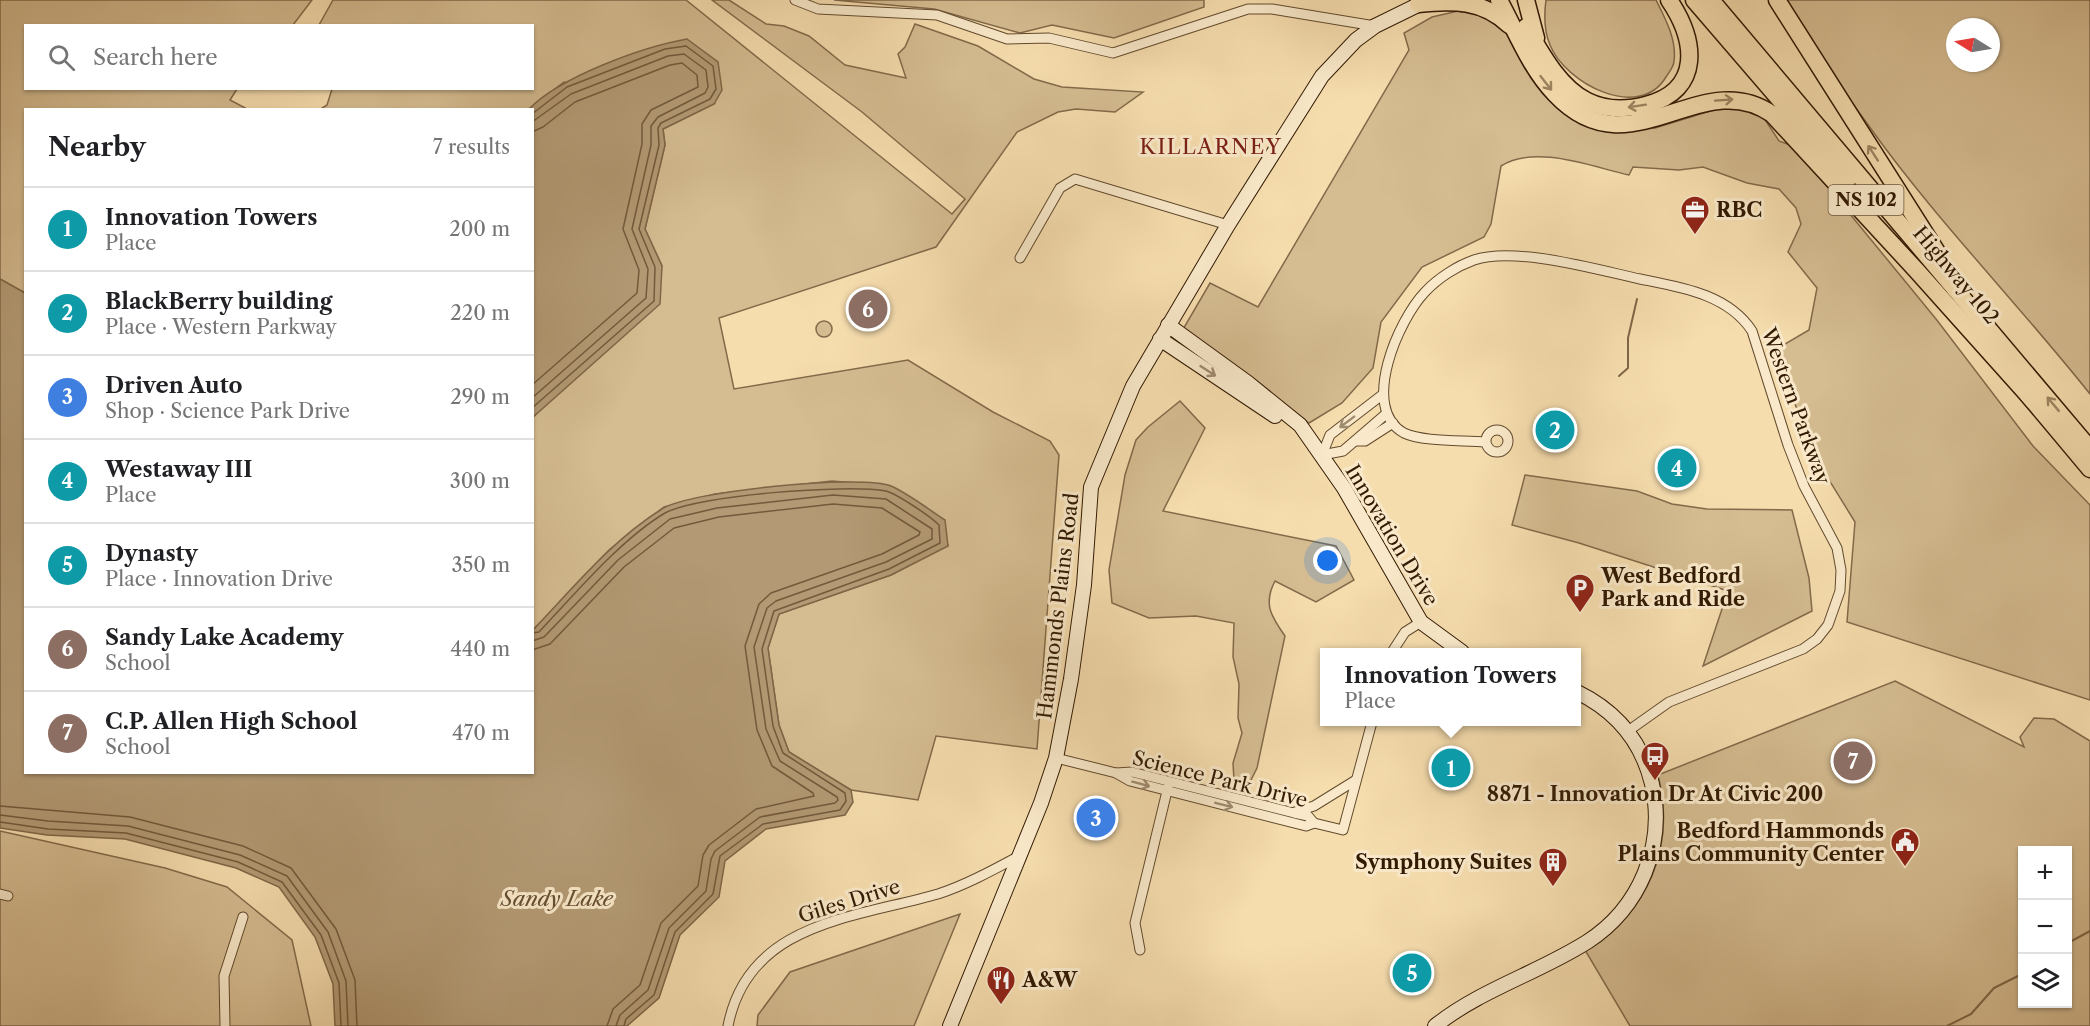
<!DOCTYPE html>
<html lang="en">
<head>
<meta charset="utf-8">
<style>
	body { margin:0; font-family:"Libre Caslon Text",serif; background:#f2f2f2; color:#202124 }
	.controls { position:absolute; right:18px; bottom:18px; display:grid; overflow:hidden; border-radius:0px; box-shadow:0 2px 4px #0004 }
	.controls button { width:54px; height:54px; display:grid; place-items:center; padding:0; border:0; border-bottom:2px solid #e0e0e0; background:#fff; color:#202124; font:30px sans-serif }
	.compass { position:absolute; left:1946px; top:18px; width:54px; height:54px; border-radius:50%; background:#fff; box-shadow:0 2px 4px #0004; rotate:281deg }
	.you { position:absolute; left:1328px; top:561px; width:21px; height:21px; margin:-15px; border:4px solid #fff; border-radius:50%; background:#1a73e8; box-shadow:0 0 0 9px #1a73e833 }
	.badge { display:grid; place-items:center; width:39px; height:39px; border-radius:50%; background:#8f2418; color:#fff; font-size:20px; font-weight:700 }
	.pin { position:absolute; translate:-50% -50%; border:3px solid #fff; box-shadow:0 2px 6px #0006 }
	.popup { position:absolute; left:1320px; top:648px; width:261px; height:78px; box-sizing:border-box; display:grid; place-content:center; border-radius:0px; background:#fff; filter:drop-shadow(0 2px 4px #0005); font-size:20px; white-space:nowrap; color:#757577 }
	.popup b { font-size:22px; color:#202124 }
	.popup::after { content:''; position:absolute; left:50%; top:100%; margin-left:-12px; border:12px solid transparent; border-top-color:#fff }
	.list { margin:0; padding:0; list-style:none }
	h2 { display:flex; justify-content:space-between; align-items:center; height:78px; margin:0; padding:0 24px; font-size:26px }
	h2 small { font-size:20px; font-weight:400; color:#757577 }
	.list li { display:grid; grid-template-columns:39px 1fr auto; gap:18px; align-items:center; box-sizing:border-box; height:84px; padding:0 24px; border-top:2px solid #e0e0e0 }
	.list b { display:block; font-size:22px; white-space:nowrap }
	.list p { margin:0; font-size:20px; white-space:nowrap; color:#757577 }
	.list em { font-size:20px; font-style:normal; color:#757577 }
	.icon { flex:none; width:33px; height:33px; fill:none; stroke:currentColor; stroke-width:2; stroke-linecap:round; stroke-linejoin:round }
	.map { position:relative; flex:none; width:2090px; height:1026px; overflow:hidden }
	.search { position:absolute; background:#fff; box-shadow:0 2px 4px #0004; left:24px; top:24px; width:510px; height:66px; display:flex; align-items:center; gap:15px; box-sizing:border-box; padding:0 21px; border-radius:0px; color:#757577; font-size:22px }
	.panel { position:absolute; background:#fff; box-shadow:0 2px 4px #0004; left:24px; top:108px; width:510px; height:666px; border-radius:0px }
	.map>svg:first-child { display:block }
	.green { fill:#d5bc91; stroke:#836a4a; stroke-width:1.5; fill-rule:evenodd }
	.water { fill:#b39a74; stroke:#7f6646; stroke-width:1.5 }
	.lines { fill:none; stroke-linecap:round; stroke-linejoin:round }
	.shore { stroke:#725a3b; stroke-width:1.5 }
	.stream { stroke:#7f6646; stroke-width:2 }
	.street-casing { stroke:#624a2d; stroke-width:11 }
	.secondary-casing { stroke:#311902; stroke-width:16 }
	.highway-casing { stroke:#311902; stroke-width:19 }
	.street { stroke:#f9e9ca; stroke-width:9 }
	.secondary { stroke:#f9e9ca; stroke-width:14 }
	.highway { stroke:#f6ddae; stroke-width:16 }
	.oneway { stroke:#9d8561 }
	.oneway2 { stroke:#9f8b70 }
	.labels { text-anchor:middle; dominant-baseline:central; stroke-width:6; stroke-linejoin:round; paint-order:stroke }
	.shield { fill:#f9e9ca; stroke:#6d573e; stroke-width:1.5 }
	.shield-label { font-size:18px; font-weight:bold; fill:#311902 }
	.poi-label { font-size:20px; font-weight:bold; fill:#311902; stroke:#f9e9ca; text-anchor:start }
	.street-label { font-size:20px; fill:#311902; stroke:#f9e9ca }
	.neighbourhood-label { font-size:21px; letter-spacing:1.5px; fill:#7a1f14; stroke:#f9e9ca }
	.water-label { font-size:21px; font-style:italic; fill:#654d30; stroke:#f9e9ca }
</style>
</head>
<body>
<div class="map">
<svg width="2090" height="1026" viewBox="0 0 2090 1026">
	<rect width="100%" height="100%" fill="#f6ddae"/>
	<filter id="stains"><feTurbulence type="fractalNoise" baseFrequency=".00333" numOctaves="4"/><feColorMatrix values="0 0 0 0 .2 0 0 0 0 .09 0 0 0 0 .02 0 0 0 .5 -.17"/></filter>
	<radialGradient id="worn" r=".72"><stop offset=".6" stop-color="#630" stop-opacity="0"/><stop offset="1" stop-color="#630" stop-opacity=".3"/></radialGradient>
	<g class="green">
		<path d="M 0,0 L 312,0 L 293,25 L 26,26 L 26,88 L 237,89 L 230,100 L 247,109 L 26,110 L 25,293 L 0,279 Z"/>
		<path d="M 333,0 L 686,0 L 952,214 L 965,199 L 862,112 L 712,0 L 729,0 L 766,24 L 784,26 L 809,36 L 845,65 L 906,78 L 898,54 L 905,47 L 915,24 L 978,46 L 1034,79 L 1062,87 L 1143,92 L 1115,112 L 1076,109 L 1058,112 L 1017,132 L 936,247 L 719,318 L 734,389 L 908,360 L 993,412 L 1050,441 L 1059,455 L 1037,749 L 936,736 L 918,800 L 851,790 L 789,752 L 779,725 L 768,648 L 779,614 L 891,575 L 948,545 L 890,486 L 832,481 L 715,494 L 664,507 L 609,550 L 533,630 L 533,417 L 569,382 L 662,266 L 645,229 L 665,145 L 663,129 L 714,104 L 564,82 L 529,109 L 319,110 L 327,105 L 332,89 L 532,88 L 532,26 L 319,25 Z"/>
		<path d="M 834,0 L 1204,0 L 1204,7 L 1114,38 L 1052,25 L 1020,33 L 934,9 Z"/>
		<path d="M 1546,0 L 1656,0 C 1665,18 1677,40 1674,61 C 1674,67 1669,72 1666,77 C 1639,122 1565,83 1550,45 C 1544,31 1544,15 1546,0 Z"/>
		<path d="M 1786,0 L 2090,0 L 2090,394 C 2017,302 1934,218 1866,122 C 1837,83 1811,41 1786,0 ZM 1955,27 L 1991,27 L 1991,63 L 1955,63 Z"/>
		<path d="M 1458,11 L 1489,17 L 1619,130 L 1655,128 L 1733,104 L 1762,115 L 1779,141 L 1795,147 L 1936,319 L 2033,446 L 2090,505 L 2090,700 L 1847,622 L 1855,522 L 1821,467 L 1773,351 L 1809,330 L 1817,288 L 1788,252 L 1801,224 L 1796,208 L 1779,189 L 1747,183 L 1703,167 L 1679,170 L 1633,167 L 1629,175 C 1592,167 1536,144 1501,166 L 1491,224 L 1484,237 L 1422,267 L 1381,322 L 1373,368 L 1342,403 L 1309,423 L 1254,380 L 1182,331 L 1210,283 L 1258,307 L 1409,50 L 1404,33 L 1432,17 Z"/>
		<circle cx="824" cy="329" r="8"/>
		<path d="M 1180,401 L 1205,428 L 1163,511 L 1336,546 L 1354,580 L 1316,602 L 1275,581 C 1263,604 1271,616 1285,636 L 1257,768 L 1250,782 L 1234,780 L 1233,763 L 1242,733 L 1238,718 L 1239,684 L 1233,657 L 1234,623 L 1196,616 L 1149,618 L 1112,603 L 1109,570 L 1125,475 L 1136,440 L 1148,427 Z"/>
		<path d="M 1525,475 L 1637,491 L 1672,504 L 1707,509 L 1792,510 L 1809,578 L 1812,611 L 1703,666 L 1728,591 L 1579,543 L 1512,525 Z"/>
		<path d="M 1895,681 L 2024,747 L 2020,737 L 2034,718 L 2054,719 L 2090,741 L 2090,1026 L 1630,1026 L 1585,950 C 1649,913 1676,846 1658,775 ZM 2022,850 L 2068,850 L 2068,1004 L 2022,1004 Z"/>
		<path d="M 0,831 L 165,868 L 227,887 L 292,940 L 311,1026 L 0,1026 Z"/>
		<path d="M 960,914 L 914,1026 L 757,1026 L 758,1015 L 790,972 Z"/>
	</g>
	<g class="water">
		<path d="M 687,39 L 718,62 L 722,90 L 714,104 L 663,129 L 665,145 L 645,229 L 662,266 L 660,304 L 533,417 L 532,110 L 529,109 C 560,77 642,47 687,39 Z"/>
		<path d="M 0,279 L 25,293 L 26,772 L 532,772 L 533,630 C 573,588 612,540 662,509 C 689,491 860,474 891,486 C 909,494 928,509 945,520 L 948,546 L 891,575 L 779,614 L 768,648 L 779,725 L 789,752 L 851,790 L 853,802 L 845,815 L 766,829 L 725,861 L 719,897 L 680,935 L 659,998 L 627,1026 L 335,1026 L 333,984 L 315,937 L 279,887 L 236,868 L 125,839 L 47,835 L 0,828 Z"/>
	</g>
	<g class="lines">
		<g class="shore">
			<path d="M 532,114 L 567,87 L 665,49 L 686,46 L 713,66 L 716,89 L 710,99 L 661,123 L 658,128 L 659,145 L 639,229 L 655,267 L 654,301 L 532,408"/>
			<path d="M 532,122 L 571,94 L 668,56 L 684,54 L 706,70 L 708,87 L 705,93 L 658,117 L 651,126 L 651,145 L 632,229 L 648,269 L 646,298 L 532,398"/>
			<path d="M 532,132 L 543,127 L 575,102 L 670,65 L 682,63 L 697,75 L 698,87 L 651,110 L 642,124 L 642,144 L 623,229 L 639,270 L 637,293 L 532,385"/>
			<path d="M 532,633 L 539,632 C 575,594 621,539 665,513 C 698,495 847,484 886,491 C 897,494 930,516 939,525 L 940,543 L 889,569 L 774,611 L 762,649 L 773,726 L 783,753 L 845,793 L 846,801 L 840,810 L 763,824 L 720,856 L 713,894 L 675,932 L 654,995 L 626,1019 L 624,1026"/>
			<path d="M 532,641 L 544,637 L 618,560 L 670,519 L 717,508 L 833,495 L 886,499 L 932,529 L 932,539 L 886,562 L 776,601 L 767,608 L 754,647 L 766,729 L 780,761 L 837,797 L 838,800 L 835,803 L 760,817 L 715,851 L 711,859 L 706,891 L 669,928 L 648,990 L 620,1015 L 616,1026"/>
			<path d="M 532,650 L 550,644 L 624,567 L 674,528 L 719,517 L 833,504 L 882,508 L 920,532 L 919,535 L 882,554 L 771,593 L 759,604 L 745,646 L 757,730 L 772,766 L 813,793 L 814,796 L 756,809 L 709,845 L 703,855 L 698,886 L 661,923 L 640,985 L 613,1009 L 607,1026"/>
			<path d="M 0,806 L 130,817 L 243,846 L 291,868 L 336,929 L 355,980 L 357,1026"/>
			<path d="M 0,815 L 48,821 L 128,826 L 240,855 L 287,876 L 328,932 L 346,981 L 348,1026"/>
			<path d="M 0,822 L 48,829 L 126,833 L 238,862 L 282,882 L 321,935 L 339,983 L 341,1026"/>
		</g>
		<g class="stream">
			<path d="M 1619,376 L 1628,368 L 1628,338 L 1637,299"/>
			<path d="M 2068,943 L 2090,931"/>
			<path d="M 1947,1026 L 1971,1014 L 1994,988 L 2022,974"/>
		</g>
		<g class="street-casing">
			<g id="street">
				<path d="M 795,0 L 818,9 L 937,15 L 1007,39 L 1049,38 L 1113,53 L 1248,9 L 1272,9 L 1375,26"/>
				<path d="M 1020,258 L 1060,188 L 1075,179 L 1228,225"/>
				<circle cx="1497" cy="441" r="11"/>
				<path d="M 1357,441 L 1365,441 L 1393,423"/>
				<path d="M 1485,442 C 1465,440 1422,442 1404,433 C 1359,408 1399,319 1425,292 C 1438,278 1457,266 1474,260 C 1515,246 1598,270 1640,279 C 1680,287 1728,294 1752,331 L 1788,445 L 1804,486 L 1837,548 L 1841,570 L 1840,591 L 1828,625 L 1817,639 L 1803,649 L 1669,702 L 1628,731"/>
				<path d="M 1322,455 L 1330,435 L 1382,395"/>
				<path d="M 1322,455 L 1343,451 L 1386,414"/>
				<path d="M 1392,652 L 1405,632 L 1421,622"/>
				<path d="M 1056,758 L 1116,773 L 1132,772 L 1294,813 L 1308,816 L 1314,823"/>
				<path d="M 1116,773 L 1130,781 L 1306,826 L 1314,823 L 1343,830 L 1372,722"/>
				<path d="M 1295,812 L 1314,806 L 1356,780"/>
				<path d="M 0,894 L 8,896"/>
				<path d="M 1140,950 L 1135,923 L 1168,787"/>
				<path d="M 225,1026 L 224,976 L 243,917"/>
				<path d="M 728,1026 C 748,922 855,918 938,894 C 966,885 995,869 1021,855"/>
			</g>
		</g>
		<g class="secondary-casing">
			<g id="secondary">
				<path d="M 1168,325 L 1248,383 L 1300,425 L 1344,488 L 1421,622 L 1462,652"/>
				<path d="M 1160,339 L 1275,416"/>
				<path d="M 950,1026 L 1041,803 L 1056,758 L 1071,679 L 1084,585 L 1091,487 L 1133,386 L 1228,225 L 1322,76 L 1356,40 L 1375,26 L 1426,1"/>
				<path d="M 1435,1026 C 1480,990 1538,973 1587,942 C 1640,908 1666,845 1652,784 C 1642,742 1616,711 1577,692"/>
			</g>
		</g>
		<g class="highway-casing">
			<g id="highway">
				<path d="M 1499,0 C 1516,31 1530,68 1555,94 C 1630,174 1700,64 1772,114 L 1917,271 L 2035,403"/>
				<path d="M 1526,0 L 1536,38"/>
				<path d="M 1694,0 L 1848,179"/>
				<path d="M 1711,0 L 2090,449"/>
				<path d="M 1777,0 L 1937,252"/>
				<path d="M 1418,4 C 1453,0 1483,0 1509,25"/>
				<path d="M 1526,27 C 1541,53 1559,87 1587,101 C 1605,110 1627,110 1646,105 C 1703,90 1696,40 1669,0"/>
				<path d="M 2028,395 L 2090,469"/>
			</g>
		</g>
		<use href="#street" class="street"/>
		<use href="#secondary" class="secondary"/>
		<use href="#highway" class="highway"/>
	</g>
	<defs><path id="oneway-shaft" d="M-6 0H5M1.5-3L5.5 0L1.5 3" fill="none" stroke-width="1.6" stroke-linecap="round" stroke-linejoin="round" transform="scale(1.5)"/></defs>
	<g class="oneway">
		<use href="#oneway-shaft" transform="translate(1546 83) rotate(52)"/>
		<use href="#oneway-shaft" transform="translate(1724 100) rotate(-4)"/>
		<use href="#oneway-shaft" transform="translate(1637 106) rotate(171)"/>
		<use href="#oneway-shaft" transform="translate(1873 153) rotate(-123)"/>
		<use href="#oneway-shaft" transform="translate(2053 404) rotate(-130)"/>
	</g>
	<g class="oneway2">
		<use href="#oneway-shaft" transform="translate(1208 371) rotate(33)"/>
		<use href="#oneway-shaft" transform="translate(1347 422) rotate(143)"/>
		<use href="#oneway-shaft" transform="translate(1141 784) rotate(15)"/>
		<use href="#oneway-shaft" transform="translate(1224 805) rotate(14)"/>
	</g>
	<defs>
		<g id="office-pin" transform="scale(1.5)"><path d="M0 17L-7.5 6A9.5 9.5 0 1 1 7.5 6Z" fill="#8f2418" stroke="#f9e9ca"/><path d="M-6-3h4V-5.5h4V-3h4V5H-6ZM-1-4.5V-3h2v-1.5ZM-6 0V1H6V0Z" fill="#fff"/></g>
		<g id="parking-pin" transform="scale(1.5)"><path d="M0 17L-7.5 6A9.5 9.5 0 1 1 7.5 6Z" fill="#8f2418" stroke="#f9e9ca"/><path d="M-3.5-5.5H1a3.5 3.5 0 0 1 0 7H-1V5.5H-3.5ZM-1-3.4V-.6H.8a1.4 1.4 0 0 0 0-2.8Z" fill="#fff"/></g>
		<g id="bus-pin" transform="scale(1.5)"><path d="M0 17L-7.5 6A9.5 9.5 0 1 1 7.5 6Z" fill="#8f2418" stroke="#f9e9ca"/><path d="M-5-6H5V4H4V6H2V4H-2V6H-4V4H-5ZM-3.5-4V0h7V-4ZM-3.5 1.2v1.5H-2V1.2ZM2 1.2v1.5H3.5V1.2Z" fill="#fff"/></g>
		<g id="civic-pin" transform="scale(1.5)"><path d="M0 17L-7.5 6A9.5 9.5 0 1 1 7.5 6Z" fill="#8f2418" stroke="#f9e9ca"/><path d="M-.6-6.5H3V-4.5H.6V-3L4-1V1h2V6H-6V1h2V-1L-.6-3ZM-1.2 2.5V6h2.4V2.5Z" fill="#fff"/></g>
		<g id="building-pin" transform="scale(1.5)"><path d="M0 17L-7.5 6A9.5 9.5 0 1 1 7.5 6Z" fill="#8f2418" stroke="#f9e9ca"/><path d="M-4-6H4V6H1V3H-1V6H-4ZM-2.5-4.3h1.7v1.8h-1.7ZM.8-4.3h1.7v1.8H.8ZM-2.5-1h1.7V.8h-1.7ZM.8-1h1.7V.8H.8Z" fill="#fff"/></g>
		<g id="restaurant-pin" transform="scale(1.5)"><path d="M0 17L-7.5 6A9.5 9.5 0 1 1 7.5 6Z" fill="#8f2418" stroke="#f9e9ca"/><path d="M-5-6h1v4h1v-4h1v4h1v-4h1v5L-1.5 .5V6h-2V.5L-5-1ZM5-6V6H3V1.5H1.5Q1.5-4 5-6Z" fill="#fff"/></g>
	</defs>
	<g fill-rule="evenodd">
		<use href="#office-pin" x="1695" y="210"/>
		<use href="#parking-pin" x="1580" y="588"/>
		<use href="#bus-pin" x="1655" y="756"/>
		<use href="#civic-pin" x="1905" y="842"/>
		<use href="#building-pin" x="1553" y="862"/>
		<use href="#restaurant-pin" x="1001" y="980"/>
	</g>
	<g class="labels">
		<rect class="shield" x="1828.5" y="185" width="75" height="30" rx="4.5"/>
		<g class="shield-label">
			<text x="1866" y="200">NS 102</text>
		</g>
		<g class="poi-label">
			<text x="1716" y="210">RBC</text>
			<text x="1601" y="576">West Bedford<tspan x="1601" dy="23">Park and Ride</tspan></text>
			<text x="1655" y="794" text-anchor="middle">8871 - Innovation Dr At Civic 200</text>
			<text x="1884" y="831" text-anchor="end">Bedford Hammonds<tspan x="1884" dy="23">Plains Community Center</tspan></text>
			<text x="1532" y="862" text-anchor="end">Symphony Suites</text>
			<text x="1022" y="980">A&amp;W</text>
		</g>
		<g class="street-label">
			<text transform="translate(1956 275) rotate(50)">Highway 102</text>
			<text transform="translate(1796 406) rotate(70)">Western Parkway</text>
			<text transform="translate(1392 535) rotate(59)">Innovation Drive</text>
			<text transform="translate(1058 606) rotate(-83)">Hammonds Plains Road</text>
			<text transform="translate(1220 779) rotate(14)">Science Park Drive</text>
			<text transform="translate(849 901) rotate(-17)">Giles Drive</text>
		</g>
		<g class="neighbourhood-label">
			<text x="1211" y="146">KILLARNEY</text>
		</g>
		<g class="water-label">
			<text x="557" y="898">Sandy Lake</text>
		</g>
	</g>
	<rect width="100%" height="100%" filter="url(#stains)"/>
	<rect width="100%" height="100%" fill="url(#worn)"/>
</svg>
<div class="controls">
<button>+</button>
<button>−</button>
<button><svg class="icon" aria-label="layers" viewBox="0 0 24 24"><path d="M12 4l9 5-9 5-9-5zM3 14l9 5 9-5"/></svg></button>
</div>
<svg class="compass" viewBox="-18 -18 36 36"><path d="M0-13l5 13h-10z" fill="#e53935"/><path d="M0 13l5-13h-10z" fill="#757577"/></svg>
<div class="you"></div>
<div class="pin badge" style="left:1451px;top:768px;background:#0f9aa8">1</div>
<div class="popup"><b>Innovation Towers</b>Place</div>
<div class="pin badge" style="left:1555px;top:430px;background:#0f9aa8">2</div>
<div class="pin badge" style="left:1096px;top:818px;background:#3f7fe0">3</div>
<div class="pin badge" style="left:1677px;top:468px;background:#0f9aa8">4</div>
<div class="pin badge" style="left:1412px;top:973px;background:#0f9aa8">5</div>
<div class="pin badge" style="left:868px;top:309px;background:#8d6e63">6</div>
<div class="pin badge" style="left:1853px;top:761px;background:#8d6e63">7</div>
<div class="search"><svg class="icon" aria-label="search" viewBox="0 0 24 24"><circle cx="10" cy="10" r="6"/><path d="M15 15l6 6"/></svg>Search here</div>
<section class="panel">
<h2>Nearby<small>7 results</small></h2>
<ul class="list">
<li><span class="badge" style="background:#0f9aa8">1</span><div><b>Innovation Towers</b><p>Place</p></div><em>200 m</em></li>
<li><span class="badge" style="background:#0f9aa8">2</span><div><b>BlackBerry building</b><p>Place · Western Parkway</p></div><em>220 m</em></li>
<li><span class="badge" style="background:#3f7fe0">3</span><div><b>Driven Auto</b><p>Shop · Science Park Drive</p></div><em>290 m</em></li>
<li><span class="badge" style="background:#0f9aa8">4</span><div><b>Westaway III</b><p>Place</p></div><em>300 m</em></li>
<li><span class="badge" style="background:#0f9aa8">5</span><div><b>Dynasty</b><p>Place · Innovation Drive</p></div><em>350 m</em></li>
<li><span class="badge" style="background:#8d6e63">6</span><div><b>Sandy Lake Academy</b><p>School</p></div><em>440 m</em></li>
<li><span class="badge" style="background:#8d6e63">7</span><div><b>C.P. Allen High School</b><p>School</p></div><em>470 m</em></li>
</ul>
</section>
</div>
</body>
</html>
